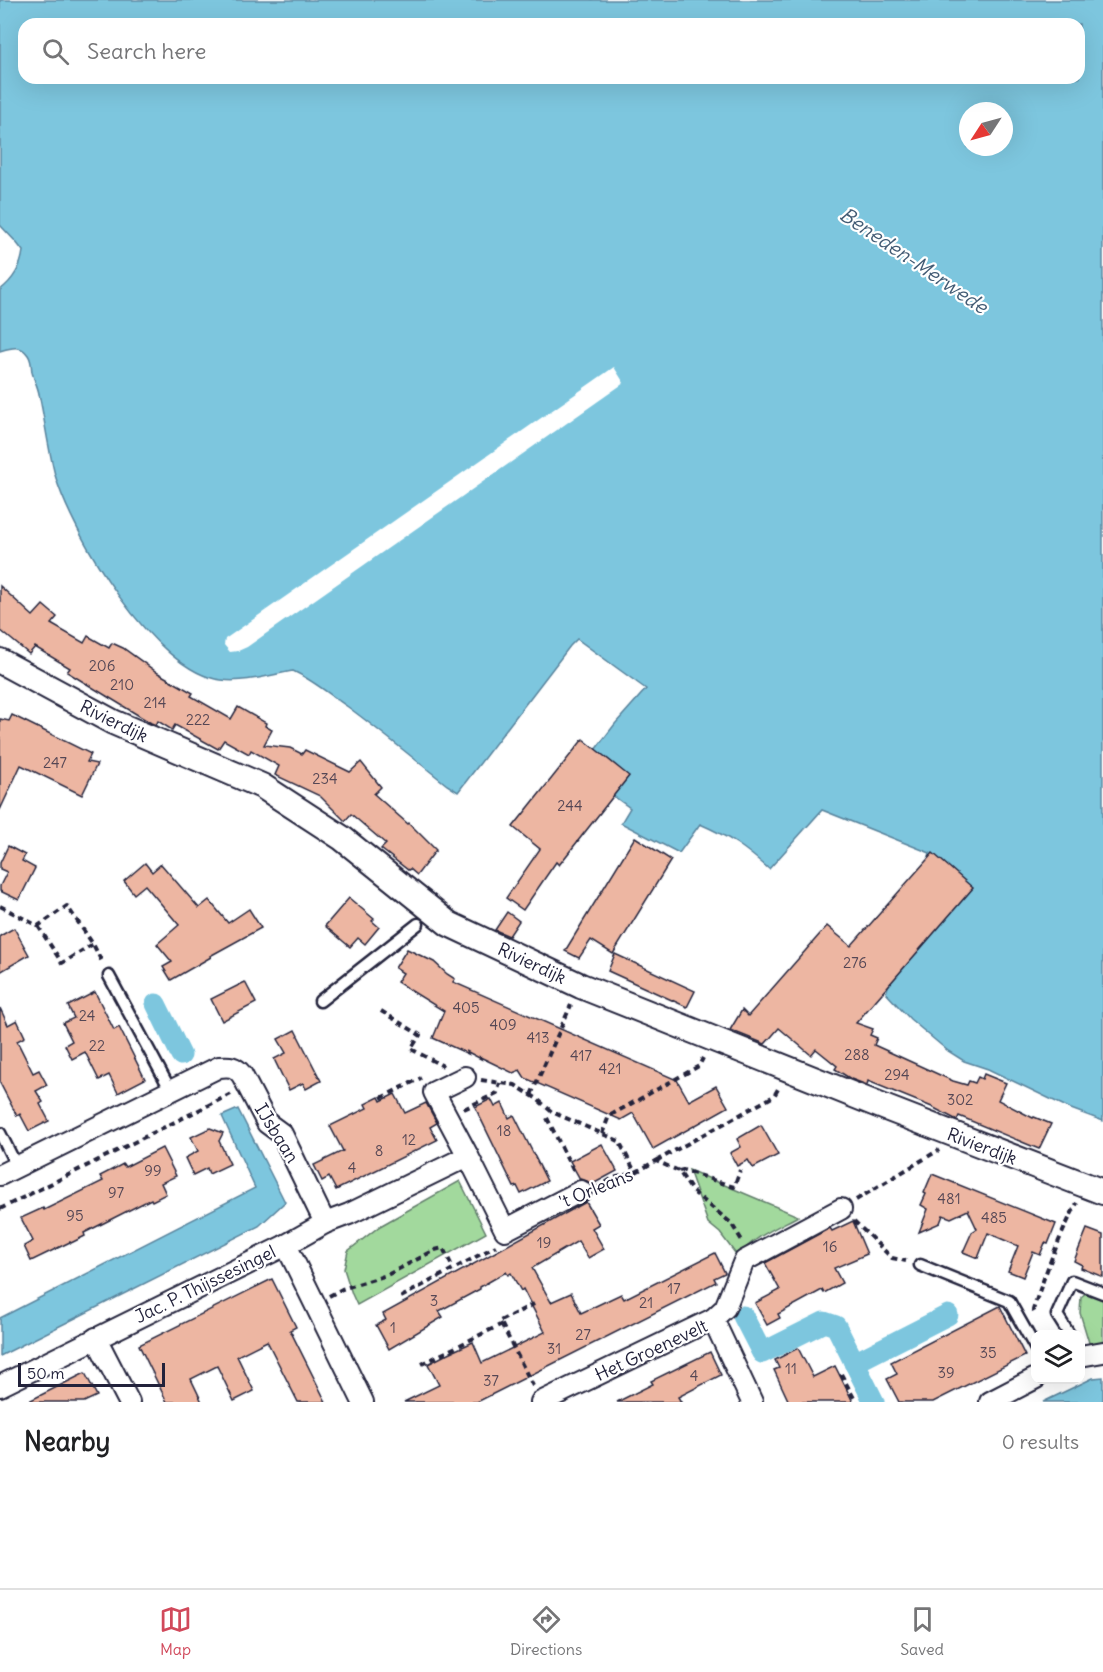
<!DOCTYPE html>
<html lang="en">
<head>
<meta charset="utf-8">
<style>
	body { margin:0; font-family:Delius,sans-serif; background:#f6f6f6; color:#202124 }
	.controls { position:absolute; right:18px; bottom:18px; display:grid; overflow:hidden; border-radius:12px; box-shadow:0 6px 24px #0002 }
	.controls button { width:54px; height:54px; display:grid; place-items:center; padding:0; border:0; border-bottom:2px solid #e0e0e0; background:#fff; color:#202124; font:30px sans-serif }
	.compass { position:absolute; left:959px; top:102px; width:54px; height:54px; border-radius:50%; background:#fff; box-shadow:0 6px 24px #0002; rotate:234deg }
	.scale { position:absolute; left:18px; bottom:15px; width:147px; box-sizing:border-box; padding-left:6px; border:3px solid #22223b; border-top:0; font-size:16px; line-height:21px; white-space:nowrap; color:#22223b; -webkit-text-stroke:4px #fff; paint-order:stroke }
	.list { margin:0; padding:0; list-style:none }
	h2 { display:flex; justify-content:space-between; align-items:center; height:78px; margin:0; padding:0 24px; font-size:26px }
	h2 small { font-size:20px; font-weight:400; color:#757577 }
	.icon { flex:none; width:33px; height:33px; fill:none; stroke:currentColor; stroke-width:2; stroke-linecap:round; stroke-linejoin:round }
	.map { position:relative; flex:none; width:1103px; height:1402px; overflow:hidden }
	.search { position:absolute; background:#fff; box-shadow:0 6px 24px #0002; left:18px; right:18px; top:18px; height:66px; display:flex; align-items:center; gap:15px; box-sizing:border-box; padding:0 21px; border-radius:18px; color:#757577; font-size:22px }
	.sheet { height:186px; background:#fff }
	nav { display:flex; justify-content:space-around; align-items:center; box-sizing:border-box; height:84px; border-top:2px solid #e0e0e0; background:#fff; font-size:16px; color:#757577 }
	nav a { display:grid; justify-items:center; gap:3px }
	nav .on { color:#d1495b }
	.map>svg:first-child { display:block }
	.green { fill:#a2d99d; stroke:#627e6c; stroke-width:1.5 }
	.water { fill:#7dc6de; stroke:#59849d; stroke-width:1.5; fill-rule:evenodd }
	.pier { fill:#fff }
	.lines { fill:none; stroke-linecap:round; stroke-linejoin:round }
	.canal { stroke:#7dc6de; stroke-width:21 }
	.building { fill:#edb6a2; stroke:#22223b; stroke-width:1.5 }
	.service-casing { stroke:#22223b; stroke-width:15 }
	.minor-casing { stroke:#22223b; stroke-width:24 }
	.tertiary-casing { stroke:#22223b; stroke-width:28 }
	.path { stroke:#22223b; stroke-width:4; stroke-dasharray:6 4.5; stroke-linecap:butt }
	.service { stroke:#fff; stroke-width:10 }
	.minor { stroke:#fff; stroke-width:20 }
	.tertiary { stroke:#fff; stroke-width:24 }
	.labels { text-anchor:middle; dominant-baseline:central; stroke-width:4.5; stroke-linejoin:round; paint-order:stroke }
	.number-label { font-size:15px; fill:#554755 }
	.street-label { font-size:18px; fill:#22223b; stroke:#fff }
	.water-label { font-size:20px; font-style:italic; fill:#425b74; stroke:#fff }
</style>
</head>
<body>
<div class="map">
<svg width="1103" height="1402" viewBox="0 0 1103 1402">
	<rect width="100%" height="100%" fill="#fff"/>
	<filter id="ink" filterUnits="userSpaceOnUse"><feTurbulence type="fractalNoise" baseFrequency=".0167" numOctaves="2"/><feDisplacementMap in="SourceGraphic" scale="12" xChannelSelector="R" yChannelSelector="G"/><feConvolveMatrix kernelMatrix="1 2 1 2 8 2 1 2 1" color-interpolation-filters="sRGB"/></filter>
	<g filter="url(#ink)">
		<g class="green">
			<path d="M 689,1170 L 798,1216 C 778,1227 751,1238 738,1257 L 720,1233 L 708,1223 Z"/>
			<path d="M 460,1181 L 486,1233 L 357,1305 L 352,1294 L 344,1269 L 348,1251 L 380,1226 Z"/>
			<path d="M 1087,1292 L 1103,1298 L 1103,1344 L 1090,1346 L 1080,1313 L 1081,1297 Z"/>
		</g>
		<g class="water">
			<path d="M 0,0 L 1103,0 L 1103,1121 L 1071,1109 L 988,1069 L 964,1061 L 948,1051 L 910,1019 L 886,993 L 930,853 L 822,810 L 769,869 C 745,848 730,837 700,824 L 679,853 L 621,823 L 630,808 L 612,795 L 595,750 L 615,724 L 646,689 L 577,639 L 570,646 L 458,792 L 447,785 C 414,759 382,732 348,707 C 330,695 313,680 293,671 C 270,675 245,683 221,680 C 154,672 72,534 55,475 C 48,448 45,421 39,394 C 38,387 34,380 32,372 C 31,366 32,361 28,355 C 21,344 10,348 0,351 L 0,290 C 12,281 21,267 23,251 L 16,242 L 0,225 ZM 24,24 L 1079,24 L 1079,78 L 24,78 ZM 968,111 L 1004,111 L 1004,147 L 968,147 Z"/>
			<path d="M 238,1109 L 285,1202 L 259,1226 L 0,1356 L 0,1318 L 255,1188 L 222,1116 Z"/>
			<path d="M 1103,1377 L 1103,1402 L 1043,1402 L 1093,1378 Z"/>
		</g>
		<path class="pier" d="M 614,367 L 624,383 L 247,647 L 238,651 L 230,652 L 224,645 L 225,639 Z"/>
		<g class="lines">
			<g class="canal">
				<path d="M 156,1004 L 181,1055"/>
				<path d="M 743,1316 L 762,1353 L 824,1322 L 836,1326 L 874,1402"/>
				<path d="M 854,1363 L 948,1315"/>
			</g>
		</g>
		<g class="building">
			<path d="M 0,586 L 33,616 L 43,605 L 57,617 L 51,624 L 84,643 L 88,636 L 109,648 L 112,643 L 123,648 L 158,673 L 193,693 L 191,696 L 231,719 L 238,707 L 266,723 L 265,726 L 272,730 L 264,745 L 290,748 L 302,754 L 305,750 L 350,772 L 361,762 L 381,787 L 374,794 L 408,824 L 409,823 L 436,850 L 417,875 L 410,869 L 408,870 L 381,849 L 386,844 L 351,814 L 345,821 L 320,796 L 275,775 L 279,766 L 251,750 L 249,754 L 224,740 L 218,749 L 175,725 L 172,730 L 158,721 L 156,725 L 151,723 L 67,672 L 70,668 L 35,647 L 29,654 L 0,630 Z"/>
			<path d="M 12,715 L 91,754 L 87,762 L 97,764 L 82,795 L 21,765 L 0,810 L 0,719 L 9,721 Z"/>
			<path d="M 583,739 L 629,776 L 559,865 L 556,862 L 523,910 L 506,898 L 540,849 L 513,827 Z"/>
			<path d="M 635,837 L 671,860 L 613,954 L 591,940 L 579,958 L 565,951 Z"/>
			<path d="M 8,846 L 25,855 L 22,861 L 35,868 L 19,900 L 0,891 L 0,886 L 7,872 L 0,869 L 0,863 Z"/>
			<path d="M 933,853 L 973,888 L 856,1023 L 873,1029 L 870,1035 L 877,1038 L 874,1045 L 953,1081 L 967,1085 L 969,1081 L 975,1083 L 978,1077 L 982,1079 L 984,1074 L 1006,1083 L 998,1100 L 1033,1118 L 1034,1117 L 1051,1124 L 1039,1149 L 959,1116 L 957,1120 L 932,1107 L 868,1081 L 867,1085 L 851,1079 L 835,1069 L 837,1066 L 816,1049 L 811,1055 L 779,1028 L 765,1044 L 730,1030 L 742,1010 L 748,1016 L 827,926 L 851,946 Z"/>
			<path d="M 145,863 L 152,872 L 161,864 L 199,908 L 209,900 L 228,923 L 249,909 L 261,928 L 210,956 L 211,957 L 171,980 L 163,967 L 172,962 L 157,944 L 179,925 L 145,885 L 134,894 L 124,881 Z"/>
			<path d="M 349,898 L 374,919 L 372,921 L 379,927 L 365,944 L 358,938 L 350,947 L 325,926 Z"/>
			<path d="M 507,912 L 519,921 L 509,936 L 495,930 Z"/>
			<path d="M 14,928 L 29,955 L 0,972 L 0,936 Z"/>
			<path d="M 407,949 L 434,962 L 447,974 L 455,979 L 453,982 L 677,1080 L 689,1101 L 716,1086 L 728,1107 L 653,1149 L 633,1113 L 621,1120 L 525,1078 L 520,1070 L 513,1073 L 480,1057 L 481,1059 L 466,1051 L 468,1054 L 433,1038 L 444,1011 L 397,982 L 403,973 L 395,968 Z"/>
			<path d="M 615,954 L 695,991 L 687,1007 L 608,971 Z"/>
			<path d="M 245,982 L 256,1003 L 222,1021 L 211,999 Z"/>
			<path d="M 95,992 L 114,1030 L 119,1027 L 145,1079 L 118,1093 L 109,1075 L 99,1080 L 85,1052 L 72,1059 L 65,1045 L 72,1041 L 63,1023 L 74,1018 L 68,1006 Z"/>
			<path d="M 0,1008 L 8,1025 L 17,1020 L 25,1037 L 17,1041 L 33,1073 L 39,1070 L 47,1085 L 36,1091 L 43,1102 L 40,1104 L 49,1121 L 29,1131 L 20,1114 L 17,1116 L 0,1083 Z"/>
			<path d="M 295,1030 L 321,1081 L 306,1089 L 303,1083 L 289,1090 L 274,1059 L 286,1053 L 278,1039 Z"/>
			<path d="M 395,1094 L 405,1113 L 426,1103 L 437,1123 L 430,1127 L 437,1140 L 336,1190 L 329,1177 L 322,1181 L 314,1165 L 343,1151 L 330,1126 L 367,1108 L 365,1104 L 379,1097 L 381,1101 Z"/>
			<path d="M 491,1099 L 495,1107 L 502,1103 L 509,1118 L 514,1115 L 547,1181 L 521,1194 L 517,1186 L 514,1187 L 475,1107 Z"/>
			<path d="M 761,1125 L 778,1155 L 753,1168 L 748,1160 L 737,1166 L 730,1153 L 741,1147 L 737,1139 Z"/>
			<path d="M 210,1128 L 223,1133 L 219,1141 L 230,1164 L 209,1174 L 207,1168 L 193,1175 L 185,1158 L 198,1151 L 191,1137 Z"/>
			<path d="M 602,1144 L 617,1171 L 591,1185 L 587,1181 L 580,1179 L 570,1161 Z"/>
			<path d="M 162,1148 L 176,1176 L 161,1183 L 166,1194 L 152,1201 L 151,1199 L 84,1233 L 85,1236 L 71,1243 L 70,1242 L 31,1261 L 24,1246 L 33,1241 L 21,1218 L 43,1208 L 44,1210 L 103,1181 L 100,1176 L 123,1164 L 125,1167 Z"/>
			<path d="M 932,1174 L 1056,1224 L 1048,1244 L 1045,1243 L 1040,1255 L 1033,1252 L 1023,1277 L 1008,1271 L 1018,1246 L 988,1233 L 978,1258 L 963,1252 L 972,1232 L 977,1229 L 968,1210 L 951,1218 L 943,1215 L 940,1223 L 919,1232 L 928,1209 L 921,1205 L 926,1194 L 924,1193 Z"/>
			<path d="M 586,1202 L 599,1224 L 592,1228 L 604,1249 L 588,1258 L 578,1241 L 532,1268 L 551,1302 L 571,1293 L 581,1313 L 621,1294 L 624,1299 L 715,1253 L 725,1273 L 714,1278 L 716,1282 L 477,1402 L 404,1402 L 439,1385 L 428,1364 L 449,1353 L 473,1342 L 482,1363 L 545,1332 L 523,1289 L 521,1291 L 511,1273 L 508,1275 L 506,1272 L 480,1287 L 480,1289 L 439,1311 L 443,1317 L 389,1349 L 376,1325 L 386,1320 L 383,1314 Z"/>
			<path d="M 853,1221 L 867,1254 L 834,1268 L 842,1283 L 824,1293 L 822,1290 L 778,1314 L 780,1318 L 767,1325 L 755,1303 L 780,1290 L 765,1263 L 830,1228 L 832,1231 Z"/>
			<path d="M 1087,1229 L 1103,1235 L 1103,1277 L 1081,1268 L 1082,1265 L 1074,1261 Z"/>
			<path d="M 272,1279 L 296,1327 L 290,1330 L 326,1402 L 298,1402 L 267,1341 L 237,1356 L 254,1391 L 234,1401 L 217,1366 L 191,1379 L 202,1402 L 167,1402 L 139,1345 Z"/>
			<path d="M 1000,1306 L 1025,1356 L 933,1402 L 899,1402 L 887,1379 L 897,1374 L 891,1362 Z"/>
			<path d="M 798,1348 L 813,1377 L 835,1366 L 853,1402 L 789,1402 L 774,1370 L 779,1368 L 775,1360 Z"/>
			<path d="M 710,1352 L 721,1375 L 678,1397 L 681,1402 L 617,1402 L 653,1384 L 651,1381 Z"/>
			<path d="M 85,1373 L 97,1396 L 84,1402 L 27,1402 Z"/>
		</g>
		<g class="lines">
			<g class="service-casing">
				<g id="service">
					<path d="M 109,976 L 171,1091"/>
					<path d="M 320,1001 L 418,924"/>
					<path d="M 0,1133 L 17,1167"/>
					<path d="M 920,1265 L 1009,1301 L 1036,1349"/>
					<path d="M 1069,1334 L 1057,1315 L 1072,1281 L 1103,1293"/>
				</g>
			</g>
			<g class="minor-casing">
				<g id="minor">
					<path d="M 465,1077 L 434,1092 L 468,1156"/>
					<path d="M 0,1175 L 219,1067 C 230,1066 235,1066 242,1075 L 267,1123 L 282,1134 L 325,1223 L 286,1245"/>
					<path d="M 325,1223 L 349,1214 L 468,1156 L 505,1230 L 581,1191"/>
					<path d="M 713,1319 L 725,1308 L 744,1261 L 841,1209"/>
					<path d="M 96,1338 L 129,1402"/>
					<path d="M 1080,1356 L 1103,1352"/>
					<path d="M 0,1386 L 286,1245 L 363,1402"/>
					<path d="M 541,1402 L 713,1319 L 752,1402"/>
					<path d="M 990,1402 L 1036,1378"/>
				</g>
			</g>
			<g class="tertiary-casing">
				<path id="tertiary" d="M 0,661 L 113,722 L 262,786 L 342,838 L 449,924 L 581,986 L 886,1108 L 1103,1192"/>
			</g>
			<g class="path">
				<path d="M 0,906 L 38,926 L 67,906 L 93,944 L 103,964"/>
				<path d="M 38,926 L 62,963 L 93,944"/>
				<path d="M 381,1011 L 420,1035 L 411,1049 L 443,1066"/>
				<path d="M 481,1080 L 515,1085 L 536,1098 L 552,1112 L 619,1141 L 635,1172"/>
				<path d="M 531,1095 L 571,1005"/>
				<path d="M 381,1098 L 421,1078"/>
				<path d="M 464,1109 L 497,1093 L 500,1083"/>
				<path d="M 547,1118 L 575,1174"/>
				<path d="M 602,1134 L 609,1116 L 699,1066 L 703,1058"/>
				<path d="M 656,1161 L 774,1096 L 778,1089"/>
				<path d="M 679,1171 L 683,1170 L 734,1187 L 740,1170"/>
				<path d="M 597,1188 L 613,1178 L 634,1173 L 656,1161 L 679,1171 L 692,1191 L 731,1223 L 743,1242"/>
				<path d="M 856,1200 L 939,1150"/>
				<path d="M 0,1209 L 233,1093"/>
				<path d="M 854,1221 L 892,1258 L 906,1261"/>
				<path d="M 329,1296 L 342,1289 L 387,1275 L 435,1250 L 443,1248 L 453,1268"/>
				<path d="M 401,1297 L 496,1246"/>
				<path d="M 1034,1312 L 1033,1310 C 1045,1273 1059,1237 1077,1203"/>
				<path d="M 422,1364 L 502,1324"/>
				<path d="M 841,1374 L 856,1402"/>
				<path d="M 533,1386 L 500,1321 L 538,1302"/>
			</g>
			<use href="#service" class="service"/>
			<use href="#minor" class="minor"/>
			<use href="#tertiary" class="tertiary"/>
		</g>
	</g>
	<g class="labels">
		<g class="number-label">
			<text x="102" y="665">206</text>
			<text x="122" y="684">210</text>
			<text x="155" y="702">214</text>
			<text x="198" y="719">222</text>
			<text x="55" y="762">247</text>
			<text x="325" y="778">234</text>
			<text x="570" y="805">244</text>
			<text x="855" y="962">276</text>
			<text x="466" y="1007">405</text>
			<text x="87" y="1015">24</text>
			<text x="503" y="1024">409</text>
			<text x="538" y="1037">413</text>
			<text x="97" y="1045">22</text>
			<text x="857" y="1054">288</text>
			<text x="581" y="1055">417</text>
			<text x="610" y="1068">421</text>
			<text x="897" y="1074">294</text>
			<text x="960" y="1099">302</text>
			<text x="504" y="1130">18</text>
			<text x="409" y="1139">12</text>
			<text x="379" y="1150">8</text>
			<text x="352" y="1167">4</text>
			<text x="153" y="1170">99</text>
			<text x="116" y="1192">97</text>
			<text x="949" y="1198">481</text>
			<text x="75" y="1215">95</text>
			<text x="994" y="1217">485</text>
			<text x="544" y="1242">19</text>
			<text x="830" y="1246">16</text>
			<text x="674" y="1288">17</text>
			<text x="434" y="1300">3</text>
			<text x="646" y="1302">21</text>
			<text x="393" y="1327">1</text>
			<text x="583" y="1334">27</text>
			<text x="554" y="1348">31</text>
			<text x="988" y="1352">35</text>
			<text x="791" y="1368">11</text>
			<text x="946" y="1372">39</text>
			<text x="694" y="1375">4</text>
			<text x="491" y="1380">37</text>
		</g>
		<g class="street-label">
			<text transform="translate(114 721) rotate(26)">Rivierdijk</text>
			<text transform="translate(532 963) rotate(25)">Rivierdijk</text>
			<text transform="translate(277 1133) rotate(58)">IJsbaan</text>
			<text transform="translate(982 1146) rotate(21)">Rivierdijk</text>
			<text transform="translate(596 1188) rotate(-22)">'t Orleans</text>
			<text transform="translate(205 1284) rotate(-26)">Jac. P. Thijssesingel</text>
			<text transform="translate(651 1350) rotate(-25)">Het Groenevelt</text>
		</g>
		<g class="water-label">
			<text transform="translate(914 260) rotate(34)">Beneden-Merwede</text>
		</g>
	</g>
</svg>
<div class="controls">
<button><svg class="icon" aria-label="layers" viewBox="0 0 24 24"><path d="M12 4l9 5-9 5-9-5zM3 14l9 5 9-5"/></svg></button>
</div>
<svg class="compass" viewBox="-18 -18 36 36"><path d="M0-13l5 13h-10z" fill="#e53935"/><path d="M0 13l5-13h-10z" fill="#757577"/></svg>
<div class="scale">50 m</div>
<div class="search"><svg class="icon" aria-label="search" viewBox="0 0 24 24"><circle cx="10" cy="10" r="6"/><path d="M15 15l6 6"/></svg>Search here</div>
</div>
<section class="sheet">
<h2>Nearby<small>0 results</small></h2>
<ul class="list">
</ul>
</section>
<nav>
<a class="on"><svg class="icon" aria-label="map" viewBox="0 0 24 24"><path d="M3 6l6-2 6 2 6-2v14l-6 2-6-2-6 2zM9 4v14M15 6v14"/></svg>Map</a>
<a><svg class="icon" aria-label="directions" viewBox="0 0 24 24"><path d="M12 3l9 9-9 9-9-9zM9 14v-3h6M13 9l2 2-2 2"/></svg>Directions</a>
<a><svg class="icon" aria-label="saved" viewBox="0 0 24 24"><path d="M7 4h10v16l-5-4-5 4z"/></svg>Saved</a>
</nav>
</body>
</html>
